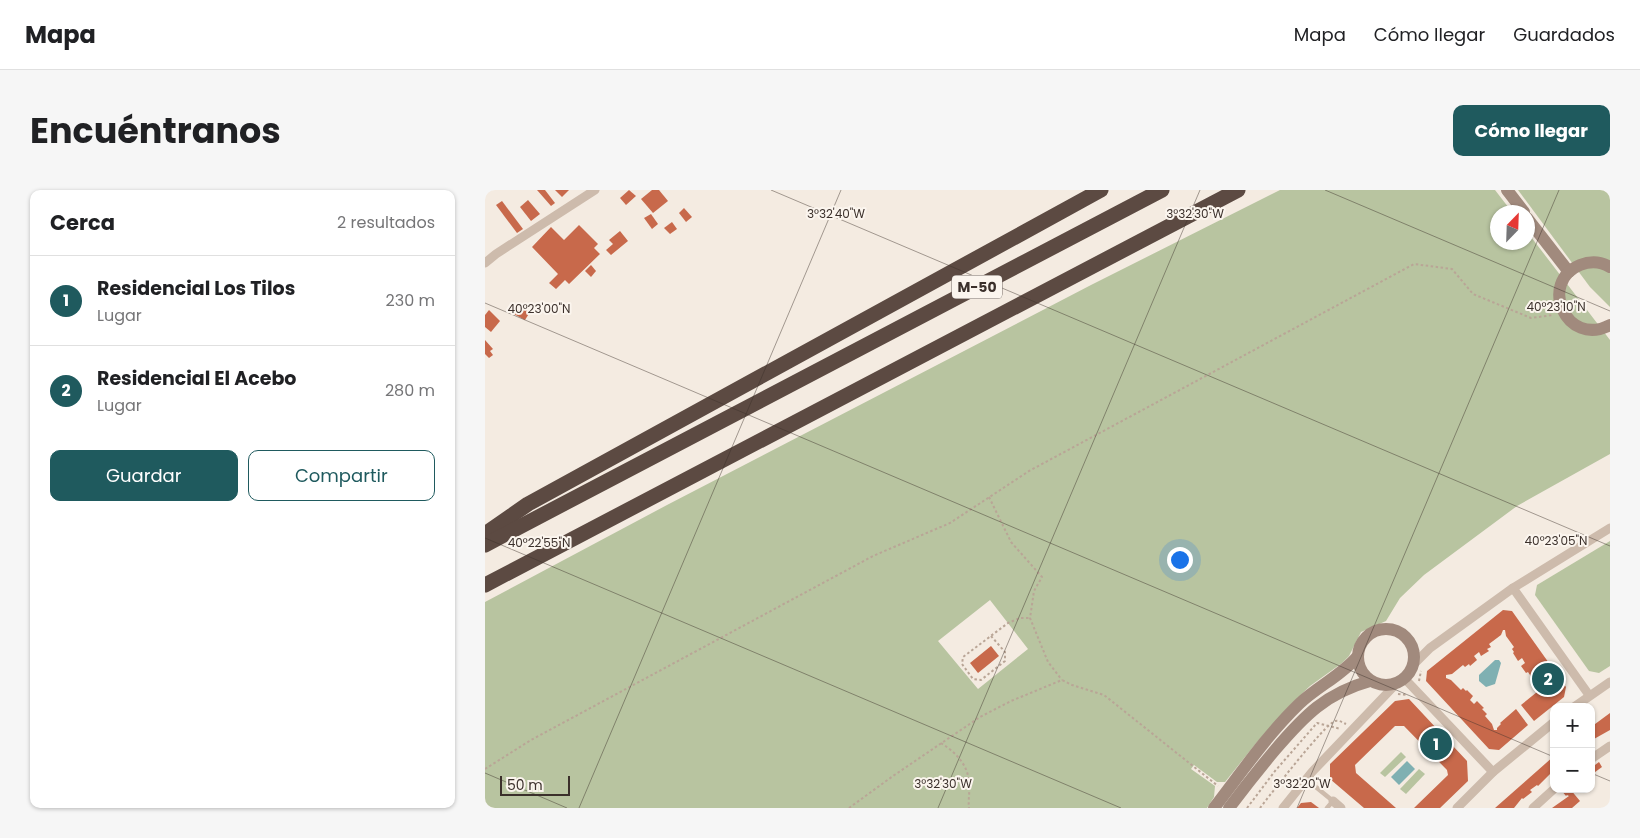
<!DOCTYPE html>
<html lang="es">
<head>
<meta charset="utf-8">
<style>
	body { margin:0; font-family:Poppins,sans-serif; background:#f6f6f6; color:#202124 }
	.controls { position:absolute; right:15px; bottom:15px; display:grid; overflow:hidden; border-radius:10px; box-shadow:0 1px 4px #0004 }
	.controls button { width:45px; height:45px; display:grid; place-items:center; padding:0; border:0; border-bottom:1px solid #e0e0e0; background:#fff; color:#202124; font:25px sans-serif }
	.compass { position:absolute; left:1005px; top:15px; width:45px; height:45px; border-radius:50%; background:#fff; box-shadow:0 1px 4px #0004; rotate:23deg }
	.scale { position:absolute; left:15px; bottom:12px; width:70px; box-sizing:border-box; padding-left:5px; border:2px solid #3b302b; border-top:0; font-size:14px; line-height:18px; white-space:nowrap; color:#3b302b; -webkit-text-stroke:4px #fbf5ee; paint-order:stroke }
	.you { position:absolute; left:694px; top:369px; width:18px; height:18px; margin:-12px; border:4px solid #fff; border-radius:50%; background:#1a73e8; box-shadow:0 0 0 8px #1a73e833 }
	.badge { display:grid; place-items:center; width:32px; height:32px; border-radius:50%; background:#1f5a5e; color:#fff; font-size:16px; font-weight:700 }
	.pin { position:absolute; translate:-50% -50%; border:2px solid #fff; box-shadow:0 1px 5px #0006 }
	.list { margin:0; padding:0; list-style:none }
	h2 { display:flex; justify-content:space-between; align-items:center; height:65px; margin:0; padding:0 20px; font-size:21px }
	h2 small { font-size:16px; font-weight:400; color:#757577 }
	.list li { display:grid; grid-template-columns:32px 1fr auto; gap:15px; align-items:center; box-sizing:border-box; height:90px; padding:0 20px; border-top:1px solid #e0e0e0 }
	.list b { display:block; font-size:19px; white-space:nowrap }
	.list p { margin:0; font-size:16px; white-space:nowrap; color:#757577 }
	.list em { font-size:16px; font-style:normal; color:#757577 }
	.actions { display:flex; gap:10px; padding:15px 20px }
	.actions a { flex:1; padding:11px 0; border:1px solid #1f5a5e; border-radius:10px; text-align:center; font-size:18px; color:#1f5a5e }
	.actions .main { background:#1f5a5e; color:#fff }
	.map { position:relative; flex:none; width:1125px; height:618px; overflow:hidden; border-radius:10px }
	header { display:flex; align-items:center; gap:30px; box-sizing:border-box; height:70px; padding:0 25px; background:#fff; border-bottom:1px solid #e0e0e0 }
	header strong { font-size:24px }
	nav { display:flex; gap:28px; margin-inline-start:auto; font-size:18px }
	.intro { display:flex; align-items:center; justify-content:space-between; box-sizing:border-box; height:120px; padding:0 30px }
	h1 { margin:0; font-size:35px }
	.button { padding:12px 22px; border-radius:10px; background:#1f5a5e; color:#fff; font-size:18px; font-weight:700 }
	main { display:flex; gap:30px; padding:0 30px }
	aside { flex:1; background:#fff; border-radius:10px; box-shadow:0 1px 4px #0004 }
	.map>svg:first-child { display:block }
	.green { fill:#b8c4a0; fill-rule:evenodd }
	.water { fill:#7fb0b2 }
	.building { fill:#c8694b }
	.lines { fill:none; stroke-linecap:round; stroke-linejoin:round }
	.path { stroke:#b9a596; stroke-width:2; stroke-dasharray:2.5 2.5; stroke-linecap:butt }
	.lane { stroke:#cdbbac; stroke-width:4.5 }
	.street { stroke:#cdbbac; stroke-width:9 }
	.secondary { stroke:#a18a7d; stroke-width:12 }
	.highway { stroke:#5c4a42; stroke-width:15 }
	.ticks { fill:none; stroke:#3b302b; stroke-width:1; stroke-opacity:0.45 }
	.labels { text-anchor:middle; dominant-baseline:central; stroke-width:4; stroke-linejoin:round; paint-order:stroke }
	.shield { fill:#fbf5ee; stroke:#756b66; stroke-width:1 }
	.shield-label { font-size:14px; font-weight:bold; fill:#3b302b }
	.ticks-label { font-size:12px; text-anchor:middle; fill:#3b302b; stroke:#fbf5ee; stroke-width:4; stroke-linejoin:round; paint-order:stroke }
</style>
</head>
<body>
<header>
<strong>Mapa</strong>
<nav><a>Mapa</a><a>Cómo llegar</a><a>Guardados</a></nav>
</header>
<div class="intro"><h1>Encuéntranos</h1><a class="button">Cómo llegar</a></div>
<main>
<aside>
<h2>Cerca<small>2 resultados</small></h2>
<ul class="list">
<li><span class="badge">1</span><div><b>Residencial Los Tilos</b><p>Lugar</p></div><em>230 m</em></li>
<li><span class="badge">2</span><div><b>Residencial El Acebo</b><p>Lugar</p></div><em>280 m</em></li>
</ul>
<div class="actions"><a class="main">Guardar</a><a>Compartir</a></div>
</aside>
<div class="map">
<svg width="1125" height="618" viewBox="0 0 1125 618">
	<rect width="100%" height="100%" fill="#f4ebe1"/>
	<g class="green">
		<path d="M 795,0 L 1010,0 L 1027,22 L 1012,22 L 1012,52 L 1042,52 L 1043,43 L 1125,150 L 1125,264 L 1032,316 L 939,385 L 915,408 L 901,431 L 876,442 L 864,466 L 857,473 L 825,496 L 804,516 L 772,552 L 740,592 L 732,592 L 709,575 L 706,579 L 730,596 L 729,607 L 722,618 L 0,618 L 0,412 L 182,315 L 606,95 ZM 505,410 L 543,459 L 493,499 L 453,451 Z"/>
		<path d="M 1033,0 L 1125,0 L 1125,117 L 1105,97 Z"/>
		<path d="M 1125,351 L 1125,476 L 1114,483 L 1104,481 L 1050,405 L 1052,395 Z"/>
		<path d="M 916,562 L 921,567 L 900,587 L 895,583 Z"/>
		<path d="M 934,579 L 940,584 L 921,604 L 915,599 Z"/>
	</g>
	<g class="water">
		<path d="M 1010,470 L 1014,470 L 1016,473 L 1010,494 L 1001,497 L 994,491 L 994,485 Z"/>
		<path d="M 922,571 L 930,579 L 914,595 L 906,587 Z"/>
	</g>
	<g class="building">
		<path d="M 52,0 L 60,0 L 70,13 L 66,16 Z"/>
		<path d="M 70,0 L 84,0 L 77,7 Z"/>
		<path d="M 144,0 L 151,6 L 141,15 L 135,8 Z"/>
		<path d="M 167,0 L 174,0 L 183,11 L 168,23 L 156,9 Z"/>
		<path d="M 43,10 L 55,24 L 46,31 L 35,17 Z"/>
		<path d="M 17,11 L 38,39 L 32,43 L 11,15 Z"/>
		<path d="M 199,18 L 207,27 L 201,32 L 194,23 Z"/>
		<path d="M 166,24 L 173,34 L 167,39 L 159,28 Z"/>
		<path d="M 187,32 L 192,39 L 185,44 L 179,38 Z"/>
		<path d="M 94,35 L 113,54 L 109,58 L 115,64 L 84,94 L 80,90 L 71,99 L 64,93 L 73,84 L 47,57 L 66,37 L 79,50 Z"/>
		<path d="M 135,41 L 143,51 L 126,65 L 121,60 L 128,54 L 124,50 Z"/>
		<path d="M 106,75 L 111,81 L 106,87 L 100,81 Z"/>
		<path d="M 31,114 L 45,122 L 40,130 L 25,122 Z"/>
		<path d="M 4,120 L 15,131 L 6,142 L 0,137 L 0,125 Z"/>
		<path d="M 0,150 L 8,159 L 5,161 L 8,165 L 4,168 L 0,164 Z"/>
		<path d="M 1018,420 L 1027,421 L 1081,497 L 1079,507 L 1049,531 L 1036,515 L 1052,502 L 1054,504 L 1058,500 L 1060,501 L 1061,498 L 1056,495 L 1050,486 L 1047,488 L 1043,482 L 1041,483 L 1036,476 L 1040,473 L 1037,468 L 1033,471 L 1028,463 L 1029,462 L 1027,459 L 1029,457 L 1021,446 L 1020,440 L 1018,440 L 1016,445 L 1004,454 L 1006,457 L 1002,459 L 1004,461 L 996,466 L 994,462 L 989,466 L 992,470 L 985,476 L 984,474 L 980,477 L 978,475 L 967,484 L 961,485 L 961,488 L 966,490 L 976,500 L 978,498 L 981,501 L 982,500 L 988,506 L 985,510 L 989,514 L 992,511 L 999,518 L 997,519 L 1002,524 L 1000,526 L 1007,534 L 1009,540 L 1012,540 L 1012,538 L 1016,534 L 1015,533 L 1031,519 L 1043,535 L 1014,560 L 1004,559 L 941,491 L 942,481 Z"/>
		<path d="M 506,456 L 514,466 L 493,483 L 485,473 Z"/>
		<path d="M 924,509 L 982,571 L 983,591 L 955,618 L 929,618 L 963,585 L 962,580 L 919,536 L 910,536 L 870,575 L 871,583 L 911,618 L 879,618 L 845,589 L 845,574 L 910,511 Z"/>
		<path d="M 1125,523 L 1125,540 L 1109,549 L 1110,551 L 1106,553 L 1106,537 Z"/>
		<path d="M 1069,566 L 1069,583 L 1068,581 L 1053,596 L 1052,595 L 1045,600 L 1047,602 L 1038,609 L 1037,608 L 1029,618 L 1010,618 Z"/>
		<path d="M 1114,572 L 1117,577 L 1106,585 L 1106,578 Z"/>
		<path d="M 1078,599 L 1085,599 L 1095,611 L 1087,618 L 1067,618 L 1084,606 L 1082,605 L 1081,606 L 1076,600 Z"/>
		<path d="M 826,612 L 834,618 L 812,618 L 816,613 Z"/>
	</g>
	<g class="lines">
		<g class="path">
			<path d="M 504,307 L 526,352 L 557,387 L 549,401 L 545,428 L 563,472 L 577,490"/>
			<path d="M 506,446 L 520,462 L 520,471 L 496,490 L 488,489 L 477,474 L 478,467 L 523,433 L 535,428 L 544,428"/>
			<path d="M 934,491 L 936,481"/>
			<path d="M 913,504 L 923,505"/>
			<path d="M 456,553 C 470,562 484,575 484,594 C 485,602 483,610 484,618"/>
			<path d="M 0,579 L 46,550 L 388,366 L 465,333 L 544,281 L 929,74 L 967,79 L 988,104 L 1046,128 L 1068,125"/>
			<path d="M 364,618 L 408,586 L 495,527 L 526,511 L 577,490 L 587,495 L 619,505 L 733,596"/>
			<path d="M 762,618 L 790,581 L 832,533 L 856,539"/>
			<path d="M 775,618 C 785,605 839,535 850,531 C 854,530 857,532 861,534"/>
		</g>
		<path class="lane" d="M 821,589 L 848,611 L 842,618"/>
		<g class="street">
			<path d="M 0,73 L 11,64 L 110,0"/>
			<path d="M 1028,398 L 1104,505"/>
			<path d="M 929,474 L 945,458 L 1028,398 L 1125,338"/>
			<path d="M 920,489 L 1008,582"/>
			<path d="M 1089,517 L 1125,492"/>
			<path d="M 1106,569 L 1125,556"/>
			<path d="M 848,611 L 856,618"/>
			<path d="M 798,618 L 827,582 L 911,494"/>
			<path d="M 972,618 L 1008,582 L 1069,532"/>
			<path d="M 1048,618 L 1069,599"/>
		</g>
		<g class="secondary">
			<path d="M 1022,0 L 1039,22"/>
			<path d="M 1042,28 L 1084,82"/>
			<path d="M 1125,77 C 1115,71 1105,71 1095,75 C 1053,92 1081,158 1125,135"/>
			<circle cx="901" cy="467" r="28"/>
			<path d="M 729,618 C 756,583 782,545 814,514 C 833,496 856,486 873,466"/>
			<path d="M 744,618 C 759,598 774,579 790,560 C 819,526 841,503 885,491"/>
		</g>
		<g class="highway">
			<path d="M 0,344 L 43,314 L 616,0"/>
			<path d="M 0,355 L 677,0"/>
			<path d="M 0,395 L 753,0"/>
		</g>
	</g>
	<path class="ticks" d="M 286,0 L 1125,356M 840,0 L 1125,121M 0,113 L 1069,567M 0,348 L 636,618M 0,583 L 82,618M 1106,583 L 1125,591M 94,618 L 356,0M 453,618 L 715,0M 812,618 L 1074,0"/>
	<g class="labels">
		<rect class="shield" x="467" y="85.5" width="50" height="23" rx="4"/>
		<g class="shield-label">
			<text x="492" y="97">M-50</text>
		</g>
	</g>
	<g class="ticks-label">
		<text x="351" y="28">3°32'40"W</text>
		<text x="710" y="28">3°32'30"W</text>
		<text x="1071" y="121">40°23'10"N</text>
		<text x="54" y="123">40°23'00"N</text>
		<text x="1071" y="355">40°23'05"N</text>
		<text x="54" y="357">40°22'55"N</text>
		<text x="458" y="598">3°32'30"W</text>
		<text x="817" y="598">3°32'20"W</text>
	</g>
</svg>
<div class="controls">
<button>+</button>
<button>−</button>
</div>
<svg class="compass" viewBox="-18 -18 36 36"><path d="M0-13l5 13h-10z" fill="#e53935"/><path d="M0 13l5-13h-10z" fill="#757577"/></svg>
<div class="scale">50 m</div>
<div class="you"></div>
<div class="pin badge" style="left:951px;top:554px">1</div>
<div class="pin badge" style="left:1063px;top:489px">2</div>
</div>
</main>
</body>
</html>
